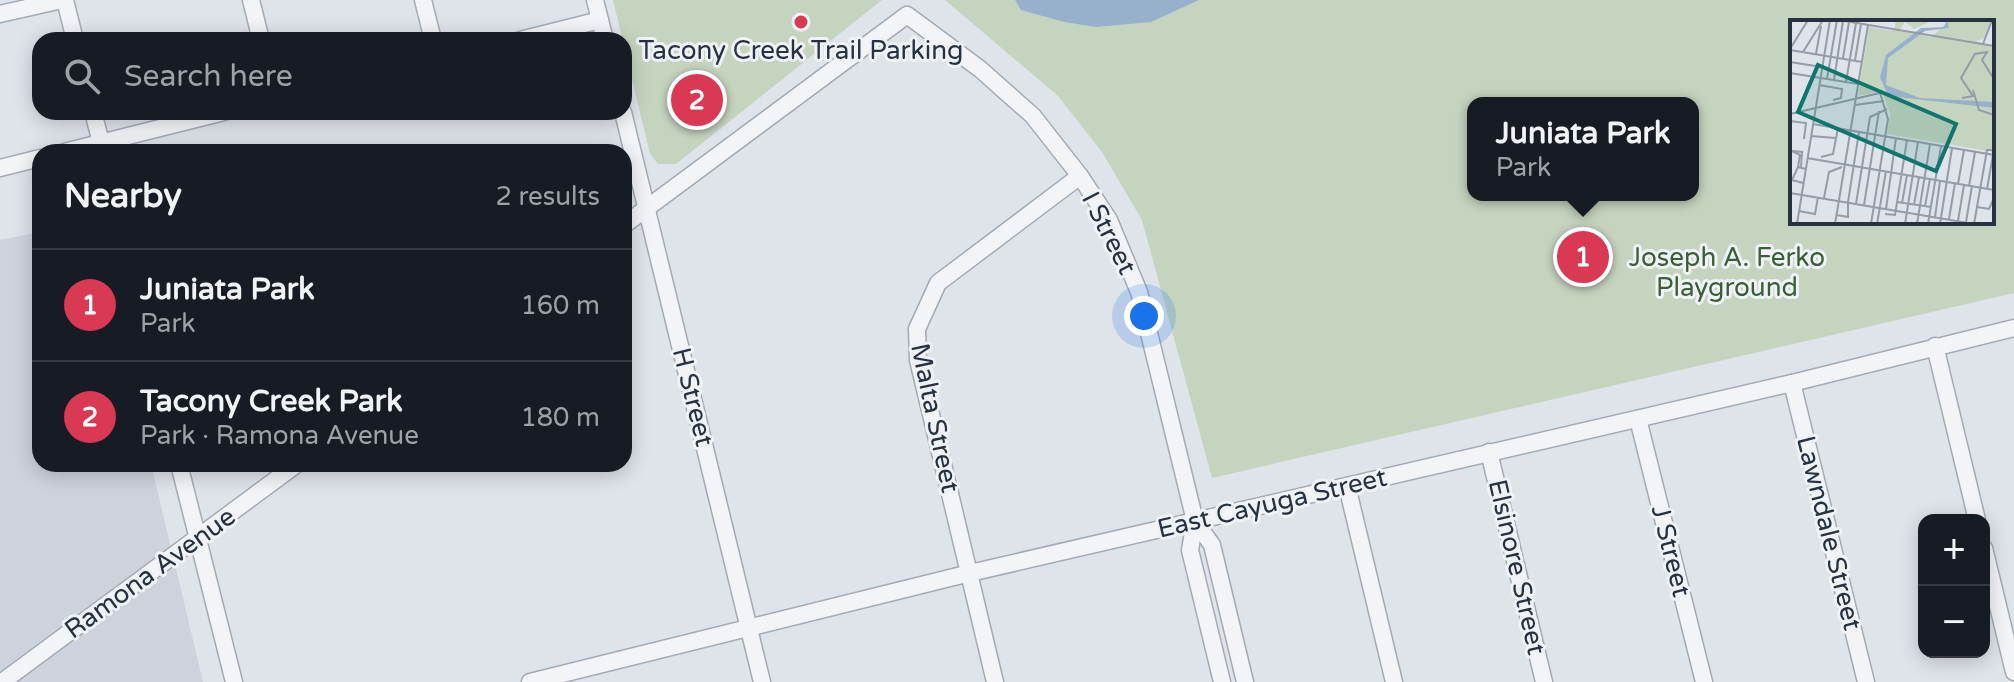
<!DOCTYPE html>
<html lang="en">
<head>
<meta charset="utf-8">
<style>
	body { margin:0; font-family:"Varela Round",sans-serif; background:#242831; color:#f1f3f6 }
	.controls { position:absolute; right:24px; bottom:24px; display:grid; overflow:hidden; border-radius:16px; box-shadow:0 4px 20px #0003 }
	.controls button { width:72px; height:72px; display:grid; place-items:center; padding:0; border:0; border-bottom:2px solid #363941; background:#171b24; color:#f1f3f6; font:40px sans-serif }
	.you { position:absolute; left:1144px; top:316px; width:28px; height:28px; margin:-20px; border:6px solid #fff; border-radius:50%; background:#1a73e8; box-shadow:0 0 0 12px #1a73e833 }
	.badge { display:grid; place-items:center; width:52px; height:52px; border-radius:50%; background:#d93952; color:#fff; font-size:26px; font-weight:700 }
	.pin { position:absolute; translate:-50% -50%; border:4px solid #fff; box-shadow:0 2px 8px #0006 }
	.popup { position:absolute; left:1467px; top:97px; width:232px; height:104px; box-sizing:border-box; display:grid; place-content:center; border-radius:16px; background:#171b24; filter:drop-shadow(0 2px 6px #0005); font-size:26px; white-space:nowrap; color:#9ea1a6 }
	.popup b { font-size:30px; color:#f1f3f6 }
	.popup::after { content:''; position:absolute; left:50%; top:100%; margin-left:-16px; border:16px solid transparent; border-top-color:#171b24 }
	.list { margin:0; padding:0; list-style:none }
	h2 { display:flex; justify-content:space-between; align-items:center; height:104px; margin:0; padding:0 32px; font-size:34px }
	h2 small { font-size:26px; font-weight:400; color:#9ea1a6 }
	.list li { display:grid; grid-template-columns:52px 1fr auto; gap:24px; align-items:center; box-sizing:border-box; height:112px; padding:0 32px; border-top:2px solid #363941 }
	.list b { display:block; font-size:30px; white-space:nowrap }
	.list p { margin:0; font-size:26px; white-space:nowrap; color:#9ea1a6 }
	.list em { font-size:26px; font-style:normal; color:#9ea1a6 }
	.icon { flex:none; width:44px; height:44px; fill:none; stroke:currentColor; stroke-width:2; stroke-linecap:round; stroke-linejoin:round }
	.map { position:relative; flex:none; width:2014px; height:682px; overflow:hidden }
	.search { position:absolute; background:#171b24; box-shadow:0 4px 20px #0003; left:32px; top:32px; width:600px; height:88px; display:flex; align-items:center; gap:20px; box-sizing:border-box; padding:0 28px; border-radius:24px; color:#9ea1a6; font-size:30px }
	.panel { position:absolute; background:#171b24; box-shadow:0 4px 20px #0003; left:32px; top:144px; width:600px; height:328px; border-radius:24px }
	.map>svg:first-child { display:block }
	.built { fill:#cdd2dc }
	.green { fill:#c5d4bf; fill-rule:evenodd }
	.water { fill:#97b1cd }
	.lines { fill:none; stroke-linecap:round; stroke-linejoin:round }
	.minor-casing { stroke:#a4aab4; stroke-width:19 }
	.minor { stroke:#f2f4f8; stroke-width:16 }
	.poi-dot { fill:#d93952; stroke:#eff2f7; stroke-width:3 }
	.labels { text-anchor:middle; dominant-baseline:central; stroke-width:6; stroke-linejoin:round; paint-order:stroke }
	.poi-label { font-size:26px; fill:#263142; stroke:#eff2f7 }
	.street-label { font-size:26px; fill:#263142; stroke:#eff2f7 }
	.park-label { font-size:26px; fill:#3b5f33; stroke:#eff2f7 }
	.inset-road { fill:none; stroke:#959ca7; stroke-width:2 }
	.view { fill:#0f766e; fill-opacity:0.15; stroke:#0f766e; stroke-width:4 }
	.inset-edge { fill:none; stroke:#263142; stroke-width:4 }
</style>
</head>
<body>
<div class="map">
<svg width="2014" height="682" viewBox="0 0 2014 682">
	<rect width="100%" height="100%" fill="#dfe3ea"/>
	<path class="built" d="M 40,232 L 40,464 L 151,464 L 203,682 L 0,682 L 0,240 Z"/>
	<g class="green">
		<path d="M 613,0 L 882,0 L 676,164 L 658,164 L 650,154 Z"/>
		<path d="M 945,0 L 2014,0 L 2014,293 L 1212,478 L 1142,220 L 1102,152 L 1058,96 ZM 1792,22 L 1992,22 L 1992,222 L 1792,222 ZM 1473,103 L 1693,103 L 1693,195 L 1473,195 Z"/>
	</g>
	<path class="water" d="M 1015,0 L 1199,0 L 1151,22 L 1096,27 L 1064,22 L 1021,10 Z"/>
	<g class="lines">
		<g class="minor-casing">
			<g id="minor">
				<path d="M 65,0 L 75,40"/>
				<path d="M 251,0 L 261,40"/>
				<path d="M 423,0 L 433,40"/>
				<path d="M 595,0 L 605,40"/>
				<path d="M 0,14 L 62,0"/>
				<path d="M 520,40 L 600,20"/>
				<path d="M 93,112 L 103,150"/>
				<path d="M 623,112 L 762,682"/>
				<path d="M 64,152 L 224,112"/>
				<path d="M 0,168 L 40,158"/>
				<path d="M 624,225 L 907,15 L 980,69 L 1033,116 L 1080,176 L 1109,220 L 1139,292 L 1195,521 L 1212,545 L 1245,682"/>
				<path d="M 1935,346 L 1977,520"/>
				<path d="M 1792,383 L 1866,682"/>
				<path d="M 1638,419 L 1704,682"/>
				<path d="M 1489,452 L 1544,682"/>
				<path d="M 179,464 L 234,682"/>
				<path d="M 1347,486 L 1394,682"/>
				<path d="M 1195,521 L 1190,550 L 1222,682"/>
				<path d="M 1984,548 L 2014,672"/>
				<path d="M 2,682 L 297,464"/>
				<path d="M 530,682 L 970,573 L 1792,383 L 2014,328"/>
				<path d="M 995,682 L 918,360 L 917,329 L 938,283 L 1080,176"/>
			</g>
		</g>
		<use href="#minor" class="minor"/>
	</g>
	<circle class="poi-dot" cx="801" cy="22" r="8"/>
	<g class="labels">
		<g class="poi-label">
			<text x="801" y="50">Tacony Creek Trail Parking</text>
		</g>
		<g class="street-label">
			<text transform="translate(1109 233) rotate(63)">I Street</text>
			<text transform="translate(693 397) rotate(76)">H Street</text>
			<text transform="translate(935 418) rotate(78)">Malta Street</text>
			<text transform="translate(1272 503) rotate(-13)">East Cayuga Street</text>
			<text transform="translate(1829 533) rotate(76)">Lawndale Street</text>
			<text transform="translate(1671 551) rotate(76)">J Street</text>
			<text transform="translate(1517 567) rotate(77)">Elsinore Street</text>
			<text transform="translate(150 573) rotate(-36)">Ramona Avenue</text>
		</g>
		<g class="park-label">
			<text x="1727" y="257">Joseph A. Ferko<tspan x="1727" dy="30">Playground</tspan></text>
		</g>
	</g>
	<g transform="translate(1790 20)">
		<rect width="204" height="204" fill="#dfe3ea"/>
		<path d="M 106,0 L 144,0 L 124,9 L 115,2 L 109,11 L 142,17 L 159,0 L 201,0 L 194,18 L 186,21 L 204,28 L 204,132 L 97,114 L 100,94 L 92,71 L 68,76 L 79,7 L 104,11 Z" fill="#c5d4bf"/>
		<path d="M 157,0 L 159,8 L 135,11 L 98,38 L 96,65 L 130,78 L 204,82 L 204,88 L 98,76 L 90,57 L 96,35 L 131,8 L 154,7 Z" fill="#97b1cd"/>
		<path class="inset-road" d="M 49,0 L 204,26M 193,24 L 202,0M 0,29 L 18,0M 0,30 L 72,42M 13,32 L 33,0M 26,34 L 31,6M 53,38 L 59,2M 65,40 L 71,4M 0,42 L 32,47M 0,53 L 68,64M 37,59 L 47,0M 44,60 L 53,1M 56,62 L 66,3M 29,65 L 52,69 L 51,78 L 43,80M 183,70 L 189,90 L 204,95M 172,78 L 183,76 L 171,58 L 185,34 L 197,32 L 192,40 L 204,59M 65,85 L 94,81M 0,94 L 90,73 L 98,99 L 81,204M 0,101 L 16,103 L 14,119M 23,104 L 204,135M 21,116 L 45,118M 31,137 L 43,134 L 48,108M 17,138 L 204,170M 8,147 L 2,160 L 13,163M 11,148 L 12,132 L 2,131 L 10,135 L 8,147 L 16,149M 168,164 L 174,130M 179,166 L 185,132M 197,169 L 203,135M 0,173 L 184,204M 34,178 L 39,152 L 52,147M 58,182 L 69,112M 107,182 L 141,187M 112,183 L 117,155M 66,184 L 80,97 L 97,89M 74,185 L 89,91M 124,185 L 129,157M 135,186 L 140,159M 187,187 L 199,189 L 204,178M 96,189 L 106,118M 9,191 L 25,194 L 28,177M 95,194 L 105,195 L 117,120M 47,195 L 58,197 L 58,182M 145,197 L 150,161M 159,199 L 165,163M 168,201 L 174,165M 176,202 L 182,166M 7,204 L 40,0M 45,204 L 78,5M 87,204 L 96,151M 115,204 L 128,122M 127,204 L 140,124M 138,204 L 151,126M 150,204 L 162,128M 184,204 L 197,130 L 204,130"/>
		<path class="view" d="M 28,45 L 166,104 L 146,151 L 8,92 Z"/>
		<rect width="204" height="204" class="inset-edge"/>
	</g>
</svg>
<div class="controls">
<button>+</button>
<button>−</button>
</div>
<div class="you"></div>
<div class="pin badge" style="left:1583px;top:257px">1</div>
<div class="popup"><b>Juniata Park</b>Park</div>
<div class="pin badge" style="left:697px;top:100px">2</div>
<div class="search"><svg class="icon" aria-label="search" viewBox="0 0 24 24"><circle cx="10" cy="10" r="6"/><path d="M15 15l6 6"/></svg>Search here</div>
<section class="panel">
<h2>Nearby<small>2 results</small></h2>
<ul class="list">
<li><span class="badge">1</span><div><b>Juniata Park</b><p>Park</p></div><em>160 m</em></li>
<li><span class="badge">2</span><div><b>Tacony Creek Park</b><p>Park · Ramona Avenue</p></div><em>180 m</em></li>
</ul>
</section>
</div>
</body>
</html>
